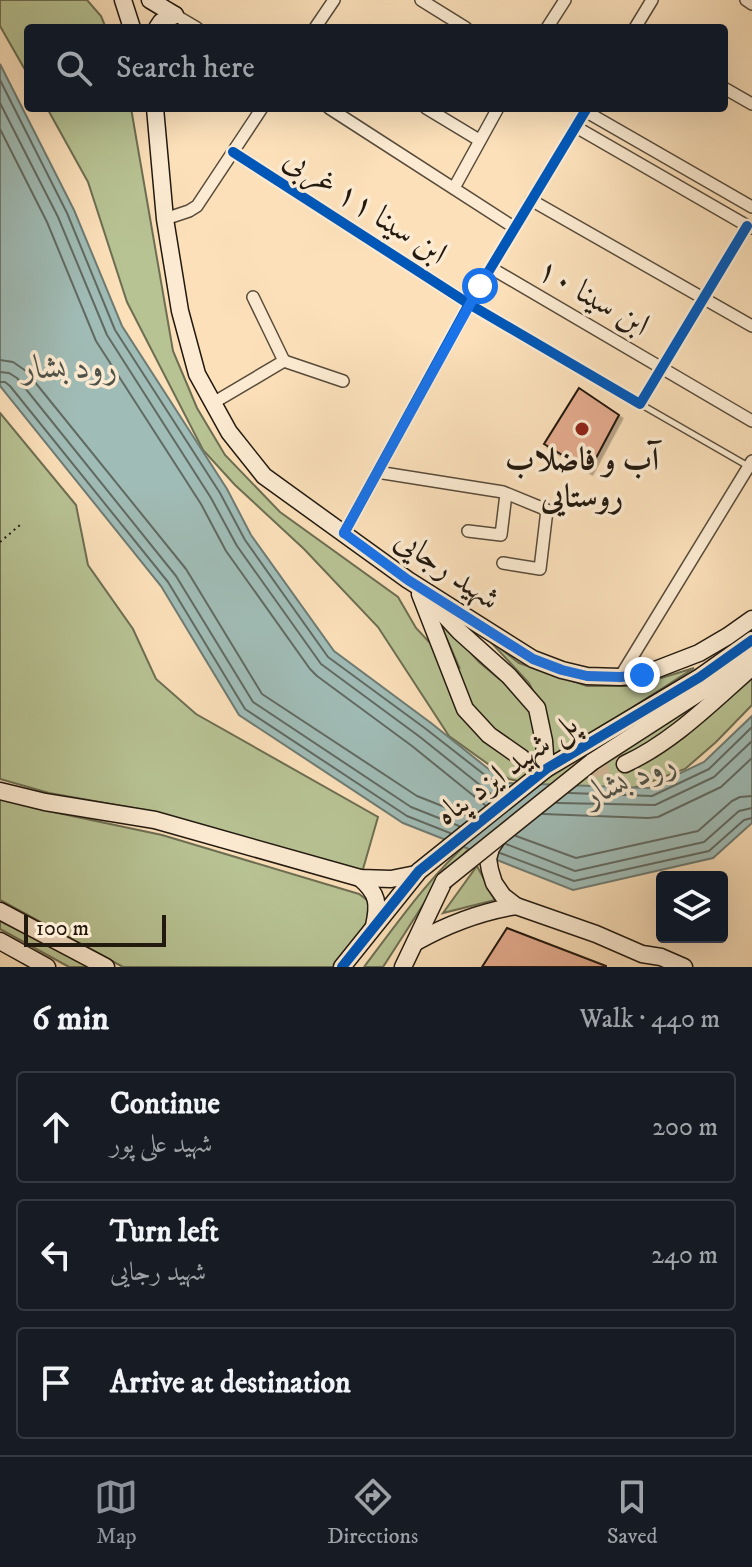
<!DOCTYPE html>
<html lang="en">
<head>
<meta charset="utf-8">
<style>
	body { margin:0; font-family:"IM FELL DW Pica",Amiri,serif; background:#242831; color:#f1f3f6 }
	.controls { position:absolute; right:24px; bottom:24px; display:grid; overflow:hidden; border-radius:8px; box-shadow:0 8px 32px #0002 }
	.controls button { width:72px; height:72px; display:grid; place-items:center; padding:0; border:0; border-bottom:2px solid #363941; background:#171b24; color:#f1f3f6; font:40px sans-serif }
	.scale { position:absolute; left:24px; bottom:20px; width:142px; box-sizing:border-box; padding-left:8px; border:4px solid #22190f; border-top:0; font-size:22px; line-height:28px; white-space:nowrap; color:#22190f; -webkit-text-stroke:6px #fcebd2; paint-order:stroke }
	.stop { position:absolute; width:24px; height:24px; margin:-18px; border:6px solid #1a73e8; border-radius:50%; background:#fff }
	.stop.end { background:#1a73e8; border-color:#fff; box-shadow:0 2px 8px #0008 }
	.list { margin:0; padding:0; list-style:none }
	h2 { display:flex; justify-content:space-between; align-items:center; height:104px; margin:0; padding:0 32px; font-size:34px }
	h2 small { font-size:26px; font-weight:400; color:#9ea1a6 }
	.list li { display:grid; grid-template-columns:52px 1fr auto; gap:24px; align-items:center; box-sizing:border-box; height:112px; margin:0 16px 16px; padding:0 16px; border:2px solid #363941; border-radius:8px }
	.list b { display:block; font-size:30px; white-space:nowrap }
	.list p { margin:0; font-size:26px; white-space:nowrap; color:#9ea1a6 }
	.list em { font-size:26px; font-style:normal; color:#9ea1a6 }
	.icon { flex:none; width:44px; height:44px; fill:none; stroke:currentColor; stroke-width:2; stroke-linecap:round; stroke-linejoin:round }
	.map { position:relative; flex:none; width:752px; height:967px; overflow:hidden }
	.search { position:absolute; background:#171b24; box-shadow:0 8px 32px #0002; left:24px; right:24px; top:24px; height:88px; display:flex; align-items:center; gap:20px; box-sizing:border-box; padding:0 28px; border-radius:8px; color:#9ea1a6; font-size:30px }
	.sheet { height:488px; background:#171b24 }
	nav { display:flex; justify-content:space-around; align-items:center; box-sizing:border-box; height:112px; border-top:2px solid #363941; background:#171b24; font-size:22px; color:#9ea1a6 }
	nav a { display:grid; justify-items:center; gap:4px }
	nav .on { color:#8c9099 }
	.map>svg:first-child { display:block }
	.green { fill:#b8c394; stroke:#6d6e52; stroke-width:2 }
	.water { fill:#a0bcb6; stroke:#6e7b73; stroke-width:2 }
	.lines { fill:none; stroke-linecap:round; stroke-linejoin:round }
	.shore { stroke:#616a62; stroke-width:2 }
	.building { fill:#e4ab8e; stroke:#22190f; stroke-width:2; filter:url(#shadow) }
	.secondary-tunnel { stroke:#d0b898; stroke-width:16; stroke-dasharray:16 8; stroke-linecap:butt }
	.lane-casing { stroke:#584b3a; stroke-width:8 }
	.street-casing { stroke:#584b3a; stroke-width:14 }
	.secondary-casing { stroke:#22190f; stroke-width:19 }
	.path { stroke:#22190f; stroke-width:2; stroke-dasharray:2 4; stroke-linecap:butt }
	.lane { stroke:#fcebd2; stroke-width:5 }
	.street { stroke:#fcebd2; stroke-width:11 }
	.secondary { stroke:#fcebd2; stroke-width:16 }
	.secondary-bridge-casing { stroke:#22190f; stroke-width:19; stroke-linecap:butt }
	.secondary-bridge { stroke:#fcebd2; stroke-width:16 }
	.cycleway-casing { stroke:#fcebd2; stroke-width:15 }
	.cycleway { stroke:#0057b8; stroke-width:10 }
	.route { stroke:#1a73e8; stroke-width:10 }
	.poi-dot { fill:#8f2418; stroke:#fcebd2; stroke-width:3 }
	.labels { text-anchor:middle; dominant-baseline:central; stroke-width:7; stroke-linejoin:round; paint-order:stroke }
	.street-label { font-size:32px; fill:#22190f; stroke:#fcebd2 }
	.poi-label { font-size:32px; font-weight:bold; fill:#22190f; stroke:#fcebd2 }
	.water-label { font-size:34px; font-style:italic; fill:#4e5249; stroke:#fcebd2 }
</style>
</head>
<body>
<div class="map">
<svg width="752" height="967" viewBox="0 0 752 967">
	<defs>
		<filter id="shadow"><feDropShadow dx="3.5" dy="3.5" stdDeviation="0" flood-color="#0004"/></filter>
	</defs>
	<rect width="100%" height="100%" fill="#fbe0ba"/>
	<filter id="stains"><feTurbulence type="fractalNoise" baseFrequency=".0025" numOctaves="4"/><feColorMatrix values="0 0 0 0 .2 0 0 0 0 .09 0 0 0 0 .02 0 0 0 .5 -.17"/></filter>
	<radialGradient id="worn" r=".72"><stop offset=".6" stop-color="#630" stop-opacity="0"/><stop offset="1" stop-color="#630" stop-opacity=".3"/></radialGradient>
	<g class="green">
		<path d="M 0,0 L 87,0 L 101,16 L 106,28 L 28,28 L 28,75 L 0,26 Z"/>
		<path d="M 47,108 L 131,108 L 173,351 L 197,408 L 225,455 L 280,512 L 398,597 L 416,628 L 445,659 L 459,667 L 436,614 L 479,662 L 515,692 L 540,704 L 529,683 L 487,638 L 519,663 L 587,686 L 635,686 L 694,668 L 633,707 L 652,705 L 752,670 L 752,705 L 716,742 L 685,769 L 612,796 L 478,840 L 441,877 L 383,967 L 364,967 C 398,922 430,876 472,839 C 493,819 518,803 541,786 L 509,779 L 449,736 L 378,627 L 304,549 L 235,485 L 203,450 L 127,302 L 88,182 Z"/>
		<path d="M 0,413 L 76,505 L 88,565 L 133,629 L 156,679 L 196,714 L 378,817 L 361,876 L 155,812 L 49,793 L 0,779 Z"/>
		<path d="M 0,796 L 18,803 L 58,813 L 162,835 L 359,894 L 387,915 L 334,967 L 123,967 L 0,900 Z"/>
		<path d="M 477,866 L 495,900 L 443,913 Z"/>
		<path d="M 0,921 L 82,963 L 88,967 L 69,967 L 0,929 Z"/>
	</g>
	<path class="water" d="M 0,64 L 74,210 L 122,326 L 227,489 L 251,535 L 334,651 L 431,723 L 506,783 L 649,788 L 704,762 L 752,716 L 752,823 L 713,858 L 573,890 L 403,823 L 239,715 L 161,586 L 0,386 Z"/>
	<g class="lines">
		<g class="shore">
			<path d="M 0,80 L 67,213 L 115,330 L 220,493 L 245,540 L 328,657 L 426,729 L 504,790"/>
			<path d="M 0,103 L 58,217 L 107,335 L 211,498 L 237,546 L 321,664 L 420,737 L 495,797"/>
			<path d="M 0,129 L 47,222 L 96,341 L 201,504 L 226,551 L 310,669 L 317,676 L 412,746 L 485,805"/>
			<path d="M 0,360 L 13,362 L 26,371 L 186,569 L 262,694 L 417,796 L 470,817"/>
			<path d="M 0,372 L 9,373 L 17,378 L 176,576 L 253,702 L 411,807 L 459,826"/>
			<path d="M 0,382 L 5,382 L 10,386 L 168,582 L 245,709 L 407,816 L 450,833"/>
			<path d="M 569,793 L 652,796 L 709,769 L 752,727"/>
			<path d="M 557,803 L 655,805 L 714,777 L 752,741"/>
			<path d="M 543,814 L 648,818 L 658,817 L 721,787 L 752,758"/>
			<path d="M 516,836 L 576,858 L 698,831 L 732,801 L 740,797 L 752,796"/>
			<path d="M 506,844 L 575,871 L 704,842 L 739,811 L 752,808"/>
			<path d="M 500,853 L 574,881 L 709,851 L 744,820 L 752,818"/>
		</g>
	</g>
	<g class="building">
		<path d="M 579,388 L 619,415 L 589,471 L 544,444 Z"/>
		<path d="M 507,928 L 606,966 L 606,967 L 482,967 Z"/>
	</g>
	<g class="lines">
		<path class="secondary-tunnel" d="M 522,758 L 533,762 L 593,770 L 625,764"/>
		<g class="lane-casing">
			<path id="lane" d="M 642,405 L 748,466"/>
		</g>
		<g class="street-casing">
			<g id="street">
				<path d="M 421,0 L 466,28"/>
				<path d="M 746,0 L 752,4"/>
				<path d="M 175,15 L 197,28"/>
				<path d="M 315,28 L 334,0"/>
				<path d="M 547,28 L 565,0"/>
				<path d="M 635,28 L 652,0"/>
				<path d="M 724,88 L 752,104"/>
				<path d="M 329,108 L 515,228"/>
				<path d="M 426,108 L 479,140"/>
				<path d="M 585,111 L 752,207"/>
				<path d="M 576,127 L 751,228"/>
				<path d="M 233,152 L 469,304 L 640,404 L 747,226"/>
				<path d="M 454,188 L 498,108"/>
				<path d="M 531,200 L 752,326"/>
				<path d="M 165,219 L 189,211 L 197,206 L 262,108"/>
				<path d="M 491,268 L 752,421"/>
				<path d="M 284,361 L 343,381"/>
				<path d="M 213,403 L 284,361 L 253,297"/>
				<path d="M 377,472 L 503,492 L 547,510 L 540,569 L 503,563"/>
				<path d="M 468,531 L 501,535 L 506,494"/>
				<path d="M 344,533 L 469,304 L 587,108"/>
				<path d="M 620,677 L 752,461"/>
			</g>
		</g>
		<g class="secondary-casing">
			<g id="secondary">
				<path d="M 123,0 L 132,28"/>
				<path d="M 150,0 L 175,15"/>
				<path d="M 157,28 L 161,22 L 175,15"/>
				<path d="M 155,108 L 165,219 L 180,311 L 197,374 L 229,432 L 264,476 L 408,580 L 533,659 L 562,670 L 587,676 L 620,677 L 642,675 L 699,653 L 728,636 L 752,619"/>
				<path d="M 420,594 L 465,709 L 489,735 L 522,758"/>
				<path d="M 434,604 L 460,632 L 509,676 L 537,708 L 544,741 L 546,769"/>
				<path d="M 592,762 L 705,689 L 752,655"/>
				<path d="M 625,764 C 673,742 712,702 752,667"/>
				<path d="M 0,791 L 45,802 L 155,820 L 360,878 L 391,879 L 416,874"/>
				<path d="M 497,839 L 491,848 L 488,859 L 490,870 L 494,883 L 503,896 L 516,906 L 596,934 L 642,954 L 661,957 L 684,967"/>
				<path d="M 360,878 C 378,894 379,903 374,926"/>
				<path d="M 0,911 L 106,967"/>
				<path d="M 0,941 L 47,967"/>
				<path d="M 416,942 C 448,924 479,912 516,906"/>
				<path d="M 342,967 L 419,871 L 546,769 L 700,677 L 752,640"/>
				<path d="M 403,967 L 444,881"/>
			</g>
		</g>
		<path class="path" d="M 0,542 L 20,525"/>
		<use href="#lane" class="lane"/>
		<use href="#street" class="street"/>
		<use href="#secondary" class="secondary"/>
		<g class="secondary-bridge-casing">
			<path id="secondary-bridge" d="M 444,881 L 592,762"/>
		</g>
		<use href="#secondary-bridge" class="secondary-bridge"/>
		<g class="cycleway-casing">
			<g id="cycleway">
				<path d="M 233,152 L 469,304 L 640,404 L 747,226"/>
				<path d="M 344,533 L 469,304 L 587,108"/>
				<path d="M 342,967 L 419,871 L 546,769 L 700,677 L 752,640"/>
			</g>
		</g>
		<use href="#cycleway" class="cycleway"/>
	</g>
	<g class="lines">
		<path class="route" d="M 480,286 L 344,533 L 408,580 L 533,659 L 562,670 L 587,676 L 620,677 L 642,675"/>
	</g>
	<circle class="poi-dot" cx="582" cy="429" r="8"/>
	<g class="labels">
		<g class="street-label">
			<text transform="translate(365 207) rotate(33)">ابن سینا ۱۱ غربی</text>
			<text transform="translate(593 298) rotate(30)">ابن سینا ۱۰</text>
			<text transform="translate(447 570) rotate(34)">شهید رجایی</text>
			<text transform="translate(507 770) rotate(-36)">پل شهید ایزد پناه</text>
		</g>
		<g class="poi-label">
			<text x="582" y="461">آب و فاضلاب<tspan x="582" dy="37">روستایی</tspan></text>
		</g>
		<g class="water-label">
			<text x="70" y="368">رود بشار</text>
			<text transform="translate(630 779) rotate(-22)">رود بشار</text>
		</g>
	</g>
	<rect width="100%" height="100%" filter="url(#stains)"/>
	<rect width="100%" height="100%" fill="url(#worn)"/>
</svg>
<div class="controls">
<button><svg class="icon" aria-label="layers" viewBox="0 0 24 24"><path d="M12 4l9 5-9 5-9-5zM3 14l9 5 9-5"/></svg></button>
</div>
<div class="scale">100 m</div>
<div class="stop" style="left:480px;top:286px"></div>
<div class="stop end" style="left:642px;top:675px"></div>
<div class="search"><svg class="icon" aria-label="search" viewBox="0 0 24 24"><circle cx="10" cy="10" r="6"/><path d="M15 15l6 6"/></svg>Search here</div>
</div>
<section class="sheet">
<h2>6 min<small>Walk · 440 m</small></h2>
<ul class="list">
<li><svg class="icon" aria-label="ahead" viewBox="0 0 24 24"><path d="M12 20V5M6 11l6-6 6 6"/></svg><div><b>Continue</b><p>شهید علی پور</p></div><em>200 m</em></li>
<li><svg class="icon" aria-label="left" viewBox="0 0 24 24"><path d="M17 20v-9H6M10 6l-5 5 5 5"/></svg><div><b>Turn left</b><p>شهید رجایی</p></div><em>240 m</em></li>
<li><svg class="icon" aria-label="arrive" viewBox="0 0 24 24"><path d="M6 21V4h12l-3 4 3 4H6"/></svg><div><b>Arrive at destination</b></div></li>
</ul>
</section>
<nav>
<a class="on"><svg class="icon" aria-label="map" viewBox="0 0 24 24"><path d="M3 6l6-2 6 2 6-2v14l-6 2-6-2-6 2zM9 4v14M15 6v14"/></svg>Map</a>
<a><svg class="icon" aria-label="directions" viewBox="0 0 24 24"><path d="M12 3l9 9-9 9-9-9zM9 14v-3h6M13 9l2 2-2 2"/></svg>Directions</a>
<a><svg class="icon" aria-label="saved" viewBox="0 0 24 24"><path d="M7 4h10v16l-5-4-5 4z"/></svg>Saved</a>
</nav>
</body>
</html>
